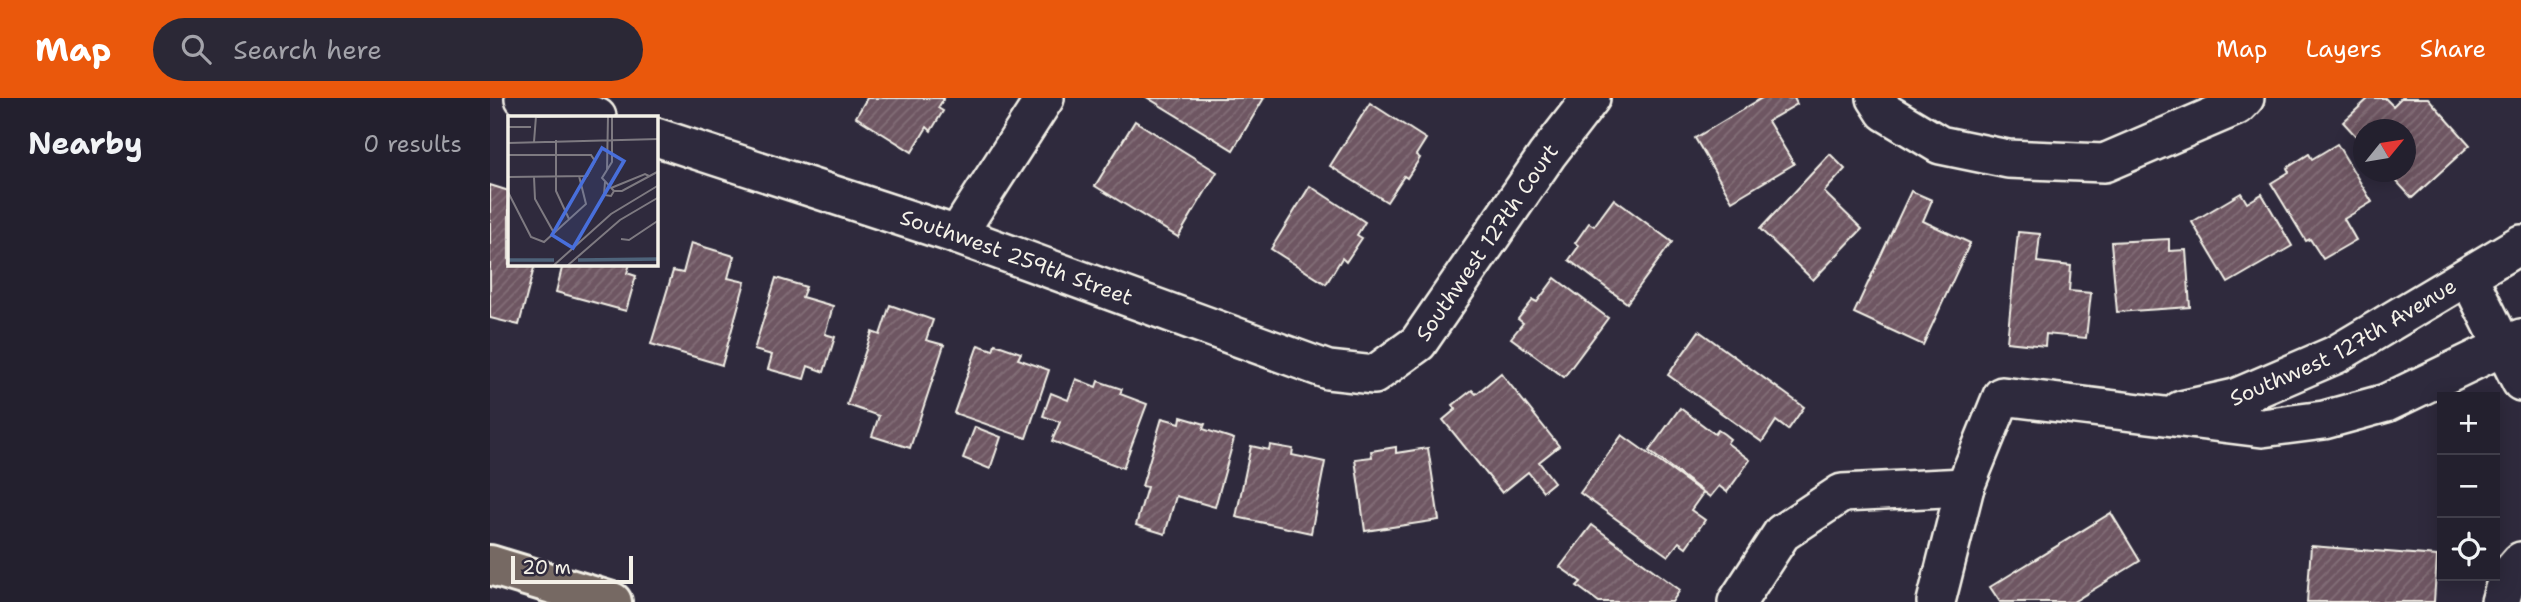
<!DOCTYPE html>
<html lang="en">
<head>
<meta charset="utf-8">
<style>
	body { margin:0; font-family:"Shantell Sans",sans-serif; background:#2b2836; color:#f1f3f6 }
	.controls { position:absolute; right:21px; bottom:21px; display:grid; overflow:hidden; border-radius:0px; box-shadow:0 4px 18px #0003 }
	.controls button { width:63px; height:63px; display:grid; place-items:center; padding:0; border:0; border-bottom:2px solid #403e4a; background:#23202e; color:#f1f3f6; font:35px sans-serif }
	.compass { position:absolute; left:1863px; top:21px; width:63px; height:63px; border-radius:50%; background:#23202e; box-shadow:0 4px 18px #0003; rotate:60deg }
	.scale { position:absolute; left:21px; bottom:18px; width:122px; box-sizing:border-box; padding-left:7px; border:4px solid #f4f1e8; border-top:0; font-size:19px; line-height:24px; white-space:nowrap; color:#f4f1e8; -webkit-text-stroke:5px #2f2a3d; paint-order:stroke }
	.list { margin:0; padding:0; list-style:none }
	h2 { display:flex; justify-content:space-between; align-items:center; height:91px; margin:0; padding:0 28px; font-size:30px }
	h2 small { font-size:23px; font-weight:400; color:#a3a3aa }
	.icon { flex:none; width:38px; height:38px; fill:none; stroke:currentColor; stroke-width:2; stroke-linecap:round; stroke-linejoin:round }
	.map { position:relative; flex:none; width:2031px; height:504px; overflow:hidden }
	header { display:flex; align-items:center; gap:42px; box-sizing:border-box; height:98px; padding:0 35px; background:#ea580c; color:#fff }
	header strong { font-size:33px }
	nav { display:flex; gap:38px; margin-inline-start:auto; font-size:24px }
	.search { width:490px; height:63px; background:#2b2836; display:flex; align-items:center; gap:18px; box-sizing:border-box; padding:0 24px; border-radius:38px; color:#a3a3aa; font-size:26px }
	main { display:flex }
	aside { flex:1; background:#23202e }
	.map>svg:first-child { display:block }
	.building { fill:url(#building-hatch); stroke:#f4f1e8; stroke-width:2 }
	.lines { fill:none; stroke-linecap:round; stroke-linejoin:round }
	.street-casing { stroke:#f4f1e8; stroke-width:42 }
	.highway-casing { stroke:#f4f1e8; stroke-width:44 }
	.street { stroke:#2f2a3d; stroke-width:37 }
	.highway { stroke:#766964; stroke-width:38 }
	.labels { text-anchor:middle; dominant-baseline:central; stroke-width:7; stroke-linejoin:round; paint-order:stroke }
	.street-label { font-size:21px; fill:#f4f1e8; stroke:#2f2a3d }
	.inset-river { fill:none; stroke:#4e637a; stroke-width:3.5 }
	.inset-road { fill:none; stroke:#7e7a81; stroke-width:2 }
	.view { fill:#486fdb; fill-opacity:0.15; stroke:#486fdb; stroke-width:3.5 }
	.inset-edge { fill:none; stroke:#f4f1e8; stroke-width:3.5 }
</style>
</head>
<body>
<header>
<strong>Map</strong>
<div class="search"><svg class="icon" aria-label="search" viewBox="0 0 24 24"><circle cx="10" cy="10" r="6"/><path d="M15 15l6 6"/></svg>Search here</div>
<nav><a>Map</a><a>Layers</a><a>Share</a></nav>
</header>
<main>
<aside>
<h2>Nearby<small>0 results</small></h2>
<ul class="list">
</ul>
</aside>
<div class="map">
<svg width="2031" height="504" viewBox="0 0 2031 504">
	<defs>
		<pattern id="building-hatch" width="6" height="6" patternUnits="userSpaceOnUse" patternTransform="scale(1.75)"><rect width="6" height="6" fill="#6e5662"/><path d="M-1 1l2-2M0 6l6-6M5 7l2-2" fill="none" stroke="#836f78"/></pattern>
	</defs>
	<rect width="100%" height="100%" fill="#2f2a3d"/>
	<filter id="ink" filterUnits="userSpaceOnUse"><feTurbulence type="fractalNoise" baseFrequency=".0143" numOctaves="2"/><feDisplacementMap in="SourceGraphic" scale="14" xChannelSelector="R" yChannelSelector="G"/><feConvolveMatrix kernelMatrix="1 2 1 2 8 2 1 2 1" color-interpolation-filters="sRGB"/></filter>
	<g filter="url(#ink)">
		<g class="building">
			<path d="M 377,0 L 454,0 L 448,10 L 453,13 L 441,33 L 437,29 L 422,54 L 366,19 Z"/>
			<path d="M 658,0 L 774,0 L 743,52 Z"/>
			<path d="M 1272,0 L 1304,0 L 1307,6 L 1278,23 L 1304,66 L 1242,103 L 1205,40 Z"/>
			<path d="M 1879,0 L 1895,0 L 1903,8 L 1911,0 L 1938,0 L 1980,47 L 1922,100 L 1898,74 L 1916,74 L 1916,32 L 1874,32 L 1874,47 L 1853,24 Z"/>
			<path d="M 880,5 L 936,41 L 926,57 L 930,60 L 917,80 L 914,78 L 897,104 L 840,68 Z"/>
			<path d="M 645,23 L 727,74 L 688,139 L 605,88 Z"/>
			<path d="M 1847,46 L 1882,104 L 1854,121 L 1866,142 L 1833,161 L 1820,141 L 1816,143 L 1781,85 L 1799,74 L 1797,70 L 1819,56 L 1822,61 Z"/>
			<path d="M 1340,56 L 1355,71 L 1334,94 L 1372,131 L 1323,182 L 1270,131 Z"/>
			<path d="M 0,87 L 19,93 L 19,166 L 45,166 L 29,227 L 0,220 Z"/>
			<path d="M 820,88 L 875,124 L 867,137 L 872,140 L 856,164 L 852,160 L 836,186 L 781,151 Z"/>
			<path d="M 1421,93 L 1442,102 L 1433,123 L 1480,145 L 1433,247 L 1364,215 Z"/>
			<path d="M 1751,95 L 1757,105 L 1772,96 L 1802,148 L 1738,185 L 1702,124 Z"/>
			<path d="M 1124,101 L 1182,144 L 1137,205 L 1079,162 L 1089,148 L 1085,145 L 1099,125 L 1104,128 Z"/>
			<path d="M 1528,134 L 1550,136 L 1547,164 L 1581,168 L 1579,193 L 1601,195 L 1596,240 L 1556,236 L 1555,248 L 1517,244 Z"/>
			<path d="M 1679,141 L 1679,153 L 1696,152 L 1700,209 L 1627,214 L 1621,144 Z"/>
			<path d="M 201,145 L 244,158 L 238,180 L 255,184 L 232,267 L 161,246 L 183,173 L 193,175 Z"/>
			<path d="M 73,166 L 140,166 L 137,175 L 146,178 L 136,213 L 66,194 Z"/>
			<path d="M 286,180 L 316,189 L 312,199 L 343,208 L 335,236 L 345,239 L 334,274 L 318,268 L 314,281 L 278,271 L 282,257 L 264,252 Z"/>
			<path d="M 1065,180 L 1118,220 L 1074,279 L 1021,240 L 1033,225 L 1028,221 L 1043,202 L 1047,204 Z"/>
			<path d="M 400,207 L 443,222 L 436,242 L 454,247 L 420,350 L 382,338 L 389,318 L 357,307 L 382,234 L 390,237 Z"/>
			<path d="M 1209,233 L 1314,309 L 1298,332 L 1286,323 L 1272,344 L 1178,277 Z"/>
			<path d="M 505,246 L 531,255 L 528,261 L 559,272 L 536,340 L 464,315 L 488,247 L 503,252 Z"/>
			<path d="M 1011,275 L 1069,348 L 1049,364 L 1064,384 L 1053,393 L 1038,374 L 1012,395 L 953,322 L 966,311 L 963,307 L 982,292 L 986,296 Z"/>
			<path d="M 586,281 L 606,289 L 608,283 L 632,291 L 630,296 L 657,306 L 633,370 L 562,343 L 570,324 L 553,318 L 561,295 L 578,302 Z"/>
			<path d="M 1190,310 L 1225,336 L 1228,332 L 1234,336 L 1240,341 L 1237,345 L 1260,362 L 1237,394 L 1229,388 L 1220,399 L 1159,353 Z"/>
			<path d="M 691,319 L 715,326 L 713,331 L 744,341 L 725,409 L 686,398 L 675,436 L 646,427 L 657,389 L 652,388 L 672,320 L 690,325 Z"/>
			<path d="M 485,329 L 511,339 L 500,371 L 473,360 Z"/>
			<path d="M 1132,337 L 1213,395 L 1201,412 L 1215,422 L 1196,449 L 1189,444 L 1178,458 L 1090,395 Z"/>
			<path d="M 780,347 L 803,351 L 802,357 L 835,364 L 821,435 L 746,419 L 761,348 L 779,352 Z"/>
			<path d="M 906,349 L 906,355 L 938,350 L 949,422 L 875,433 L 865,361 L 882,359 L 881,353 Z"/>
			<path d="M 1621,415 L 1650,463 L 1583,504 L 1510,504 L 1500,489 Z"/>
			<path d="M 1102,427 L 1190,492 L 1182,504 L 1109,504 L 1087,488 L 1091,484 L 1070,469 Z"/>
			<path d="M 1821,448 L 1947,458 L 1944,504 L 1817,504 Z"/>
		</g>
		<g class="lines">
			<g class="street-casing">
				<g id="street">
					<path d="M 34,0 L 61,4 L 107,19"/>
					<path d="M 1386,0 L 1395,14 L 1450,47 L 1518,61 L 1614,65 L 1747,8 L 1755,0"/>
					<path id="s1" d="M 166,39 L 467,137 L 838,272 L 884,277 L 928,245 L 1057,57 L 1101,0"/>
					<path d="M 467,137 L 555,0"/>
					<path d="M 1978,178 L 2031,284"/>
					<path id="s2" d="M 1691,312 L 1745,300 L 1845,257 L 2031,146"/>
					<path d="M 1247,504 L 1292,435 L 1352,395 L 1475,389"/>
					<path d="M 1446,504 L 1475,389 L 1512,298 L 1772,330 L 1834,322 L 1896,305 L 2031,240"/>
					<path d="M 2010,504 L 2018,478 L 2031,463"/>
				</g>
			</g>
			<g class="highway-casing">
				<path id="highway" d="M 0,467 L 122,504"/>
			</g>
			<use href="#street" class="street"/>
			<use href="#highway" class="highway"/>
		</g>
	</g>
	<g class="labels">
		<g class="street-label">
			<text stroke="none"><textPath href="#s1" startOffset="934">Southwest 127th Court</textPath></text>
			<text stroke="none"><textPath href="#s1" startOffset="380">Southwest 259th Street</textPath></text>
			<text stroke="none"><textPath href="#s2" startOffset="177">Southwest 127th Avenue</textPath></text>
		</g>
	</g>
	<g transform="translate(18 18)">
		<rect width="150" height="150" fill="#2f2a3d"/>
		<path class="inset-river" d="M 0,144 L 46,144M 70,144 L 151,143"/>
		<path class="inset-road" d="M 104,0 L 104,46 L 94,62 L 106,75M 28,1 L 74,0M 0,11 L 23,11M 48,24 L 48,75 L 61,103M 26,26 L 28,0M 0,27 L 151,23M 0,39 L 83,39 L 87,45 L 79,60 L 0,61M 99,54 L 100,0M 26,61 L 27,83 L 46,117M 97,66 L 96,79 L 103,80 L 106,75M 103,72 L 137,58 L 141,60M 106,75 L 114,75 L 151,55M 0,76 L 23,121 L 36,126 L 78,88 L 71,60M 113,123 L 121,124 L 151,104M 45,150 L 103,98 L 151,69M 59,150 L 112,104 L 151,81"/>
		<path class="view" d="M 94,32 L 116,45 L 65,132 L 44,119 Z"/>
		<rect width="150" height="150" class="inset-edge"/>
	</g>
</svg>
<div class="controls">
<button>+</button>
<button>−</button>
<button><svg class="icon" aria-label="locate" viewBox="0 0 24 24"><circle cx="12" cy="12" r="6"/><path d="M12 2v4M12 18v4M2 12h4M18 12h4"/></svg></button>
</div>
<svg class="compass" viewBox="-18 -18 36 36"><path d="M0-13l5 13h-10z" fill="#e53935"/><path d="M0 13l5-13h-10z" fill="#a3a3aa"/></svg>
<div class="scale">20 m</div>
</div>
</main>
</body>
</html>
